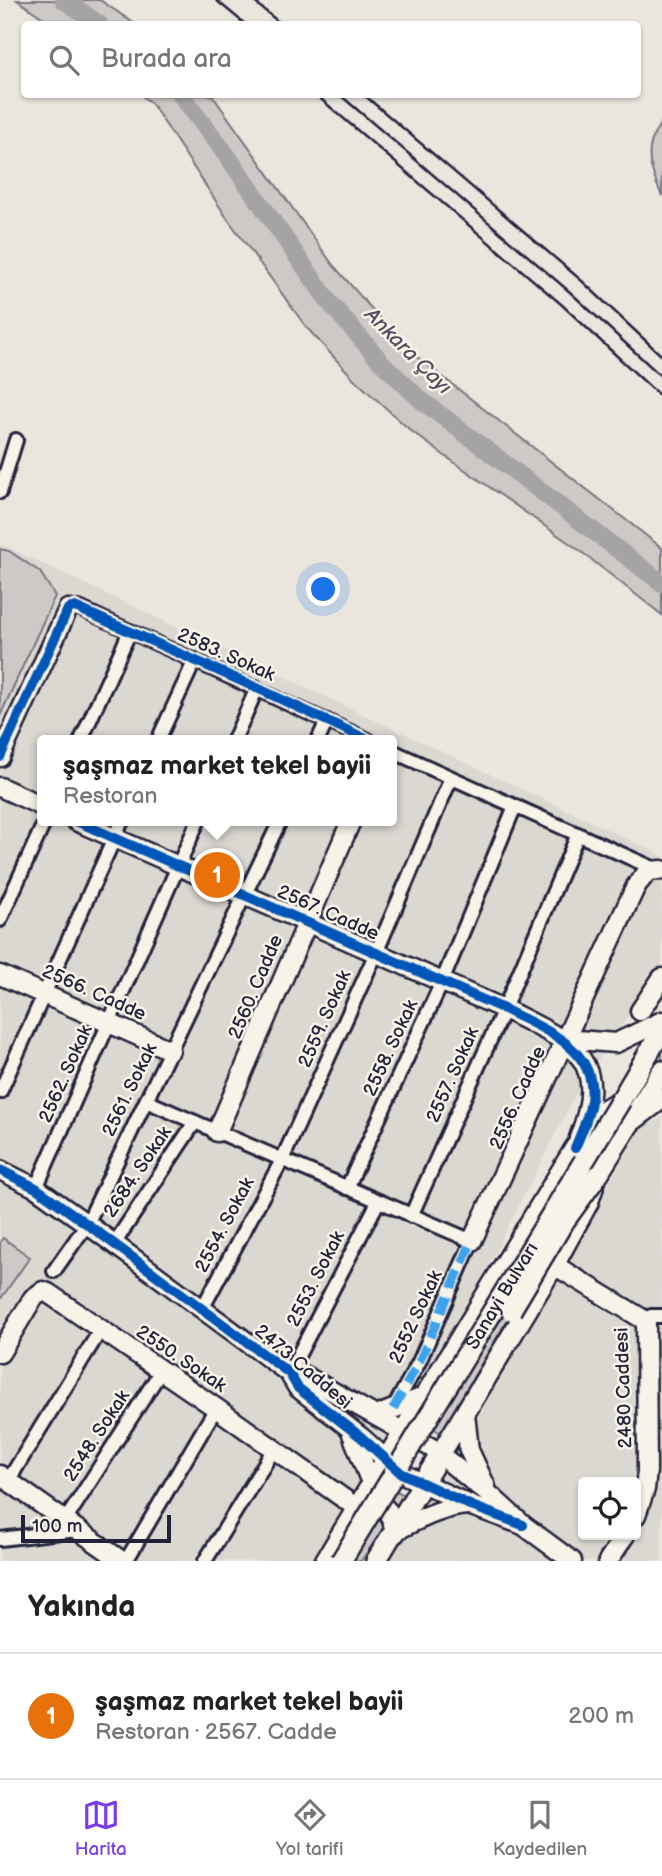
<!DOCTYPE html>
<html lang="tr">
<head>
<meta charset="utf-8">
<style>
	body { margin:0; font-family:"Balsamiq Sans",sans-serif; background:#f6f6f6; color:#222 }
	.controls { position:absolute; right:21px; bottom:21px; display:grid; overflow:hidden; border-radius:7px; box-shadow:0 2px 5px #0004 }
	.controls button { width:63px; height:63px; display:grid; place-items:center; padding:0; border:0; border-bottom:2px solid #e0e0e0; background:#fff; color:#222; font:35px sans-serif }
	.scale { position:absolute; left:21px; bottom:18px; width:150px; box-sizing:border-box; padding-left:7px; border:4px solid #22223b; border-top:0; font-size:19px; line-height:24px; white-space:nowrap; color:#22223b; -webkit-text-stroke:5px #f7f3e8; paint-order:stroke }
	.you { position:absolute; left:324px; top:590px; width:24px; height:24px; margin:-18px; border:5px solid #fff; border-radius:50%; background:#1a73e8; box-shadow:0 0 0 10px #1a73e833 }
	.badge { display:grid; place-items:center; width:46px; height:46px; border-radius:50%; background:#7c3aed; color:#fff; font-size:23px; font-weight:700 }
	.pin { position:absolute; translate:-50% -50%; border:4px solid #fff; box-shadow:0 2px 7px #0006 }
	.popup { position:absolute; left:37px; top:735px; width:360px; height:91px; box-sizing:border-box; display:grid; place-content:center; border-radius:7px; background:#fff; filter:drop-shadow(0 2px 5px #0005); font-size:23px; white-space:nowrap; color:#767676 }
	.popup b { font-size:26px; color:#222 }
	.popup::after { content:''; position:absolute; left:50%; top:100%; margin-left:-14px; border:14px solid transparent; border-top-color:#fff }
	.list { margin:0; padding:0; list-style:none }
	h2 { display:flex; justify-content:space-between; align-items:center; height:91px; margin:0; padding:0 28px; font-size:30px }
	h2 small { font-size:23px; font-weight:400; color:#767676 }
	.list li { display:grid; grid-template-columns:46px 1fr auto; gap:21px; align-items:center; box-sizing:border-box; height:126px; padding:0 28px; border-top:2px solid #e0e0e0 }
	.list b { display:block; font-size:26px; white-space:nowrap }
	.list p { margin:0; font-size:23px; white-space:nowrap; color:#767676 }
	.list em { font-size:23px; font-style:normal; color:#767676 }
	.icon { flex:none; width:38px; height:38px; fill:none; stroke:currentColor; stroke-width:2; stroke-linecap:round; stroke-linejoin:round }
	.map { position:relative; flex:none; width:662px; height:1561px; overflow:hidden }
	.search { position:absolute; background:#fff; box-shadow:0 2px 5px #0004; left:21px; right:21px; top:21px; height:77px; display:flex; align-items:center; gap:18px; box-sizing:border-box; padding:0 24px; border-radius:7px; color:#767676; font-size:26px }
	.sheet { height:217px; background:#fff }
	nav { display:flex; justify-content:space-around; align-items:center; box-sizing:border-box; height:98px; border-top:2px solid #e0e0e0; background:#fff; font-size:19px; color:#767676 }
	nav a { display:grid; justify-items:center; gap:4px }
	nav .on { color:#7c3aed }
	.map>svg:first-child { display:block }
	.built { fill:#dbd8d2; fill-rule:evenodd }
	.green { fill:#cdc9c6; stroke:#787680; stroke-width:2 }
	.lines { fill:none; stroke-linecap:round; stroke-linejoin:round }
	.river { stroke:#a6a3a6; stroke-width:18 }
	.street-casing { stroke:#22223b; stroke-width:18 }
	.secondary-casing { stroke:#22223b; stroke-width:23 }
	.primary-casing { stroke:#22223b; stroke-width:24 }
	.street { stroke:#f7f3e8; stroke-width:12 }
	.secondary { stroke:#f7f3e8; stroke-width:18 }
	.primary { stroke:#f7f3e8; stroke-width:19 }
	.rail { stroke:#22223b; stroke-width:2.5 }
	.primary-bridge-casing { stroke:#22223b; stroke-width:24; stroke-linecap:butt }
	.primary-bridge { stroke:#f7f3e8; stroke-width:19 }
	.quiet { stroke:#3ea2ec; stroke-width:9; stroke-dasharray:18 9; stroke-linecap:butt }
	.cycleway-casing { stroke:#f7f3e8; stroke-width:15 }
	.cycleway { stroke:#0057b8; stroke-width:10 }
	.labels { text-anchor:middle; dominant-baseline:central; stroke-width:5; stroke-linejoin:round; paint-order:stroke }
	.street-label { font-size:19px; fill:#22223b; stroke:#f7f3e8 }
	.water-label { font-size:21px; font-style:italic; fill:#504f60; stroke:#f7f3e8 }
</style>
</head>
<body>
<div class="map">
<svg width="662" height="1561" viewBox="0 0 662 1561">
	<rect width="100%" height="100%" fill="#eae6de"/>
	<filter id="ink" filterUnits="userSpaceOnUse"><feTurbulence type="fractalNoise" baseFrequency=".0143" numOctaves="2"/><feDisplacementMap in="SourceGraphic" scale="14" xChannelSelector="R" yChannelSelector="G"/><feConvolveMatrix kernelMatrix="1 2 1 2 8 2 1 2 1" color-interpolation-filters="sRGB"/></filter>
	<g filter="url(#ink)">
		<g class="built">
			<path d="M 0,545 L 7,547 L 662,855 L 662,965 L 579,1088 L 403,1432 L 331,1561 L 0,1561 ZM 42,740 L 392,740 L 392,821 L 42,821 Z"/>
			<path d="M 662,1118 L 662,1561 L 384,1561 L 480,1414 L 641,1127 ZM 583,1482 L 636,1482 L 636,1535 L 583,1535 Z"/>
		</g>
		<g class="green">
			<path d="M 17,0 L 100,0 L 135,24 L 52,24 Z"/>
			<path d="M 141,95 L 212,95 L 333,265 L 408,350 L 662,548 L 662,615 L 579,550 L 438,451 L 410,430 L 355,380 L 307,328 L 227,218 L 152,104 Z"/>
			<path d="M 662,121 L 662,196 C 649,167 642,149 662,121 Z"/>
			<path d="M 0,549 L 9,551 L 40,572 L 55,596 L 0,716 Z"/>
			<path d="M 662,1044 L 662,1059 L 473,1378 L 447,1437 L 430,1426 L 463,1381 Z"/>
			<path d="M 3,1238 L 30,1257 L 0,1300 L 0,1242 Z"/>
			<path d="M 391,1488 L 406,1496 L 361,1561 L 350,1561 Z"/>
		</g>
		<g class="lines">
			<g class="river">
				<path d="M 64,0 L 99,24"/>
				<path d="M 180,94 L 226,154 L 329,302 L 383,364 L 421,400 L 662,583"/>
			</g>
			<g class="street-casing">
				<g id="street">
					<path d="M 0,492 L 16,440"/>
					<path d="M 68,609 L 79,608 L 368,740"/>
					<path d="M 81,740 L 130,631"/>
					<path d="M 158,740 L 195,660"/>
					<path d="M 234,740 L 257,688"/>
					<path d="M 318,740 L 327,721"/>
					<path d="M 392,751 L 655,869"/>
					<path d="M 0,920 L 45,821"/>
					<path d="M 0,1092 L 122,821"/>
					<path d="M 146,1101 L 472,1241 L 419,1362 L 393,1409"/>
					<path d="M 36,1188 L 198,821"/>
					<path d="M 347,1188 L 442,982 L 515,806"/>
					<path d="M 411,1216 L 504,1009 L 578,834"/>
					<path d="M 114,1244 L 195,1122"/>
					<path d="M 54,1271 L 87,1224 L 280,821"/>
					<path d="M 202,1309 L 282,1160 L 376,953 L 451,778"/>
					<path d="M 646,1321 L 651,1316 L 662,1316"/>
					<path d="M 289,1373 L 378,1202"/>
					<path d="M 8,1481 L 101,1329"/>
					<path d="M 65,1521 L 161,1371"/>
					<path d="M 0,1539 L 78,1530"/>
					<path d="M 126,1561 L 216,1408"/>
					<path d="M 205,1561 L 274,1449"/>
				</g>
			</g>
			<g class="secondary-casing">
				<g id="secondary">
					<path d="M 0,757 L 68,609"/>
					<path d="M 0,787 L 42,806"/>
					<path d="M 76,821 L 504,1009 C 569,1042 612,1055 579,1138"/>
					<path d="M 0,975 L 170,1050"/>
					<path d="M 640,1011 L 662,978"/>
					<path d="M 564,1039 L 616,1043 L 662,1021"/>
					<path d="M 633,1121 L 662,1099"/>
					<path d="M 217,1132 L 351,821"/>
					<path d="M 0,1170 L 36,1188 L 87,1224 L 289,1373 L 298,1388 L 361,1437 L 401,1473 L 474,1507 L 523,1525"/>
					<path d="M 472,1241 L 636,886 L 648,871 L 662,870"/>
					<path d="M 554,1265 L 646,1321 L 647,1471 L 645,1489 L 636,1515"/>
					<path d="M 0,1353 L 33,1298 L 43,1291 L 48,1293 L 216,1408 L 357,1508"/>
					<path d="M 289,1373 L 301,1374 L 309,1378 L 432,1448 L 491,1496 L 523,1525 L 572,1561"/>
					<path d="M 465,1414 L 469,1450 L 486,1487"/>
					<path d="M 376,1416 L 423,1397"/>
					<path d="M 352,1434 L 371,1483"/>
					<path d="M 0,1475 L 122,1561"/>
					<path d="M 397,1530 C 420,1519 442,1507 468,1505"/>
					<path d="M 608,1561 L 625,1535"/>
				</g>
			</g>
			<g class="primary-casing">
				<g id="primary">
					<path d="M 359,1507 C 380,1495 394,1514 395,1533"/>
					<path d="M 325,1561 L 575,1148 L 604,1110 L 621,1100 L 662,1030"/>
					<path d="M 376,1561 L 554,1265 L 588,1203 L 597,1176 L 662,1071"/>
				</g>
			</g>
			<use href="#street" class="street"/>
			<use href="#secondary" class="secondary"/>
			<use href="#primary" class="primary"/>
			<g class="rail">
				<path d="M 216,0 L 245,24"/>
				<path d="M 252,0 L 281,24"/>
				<path d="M 315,94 L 561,304 L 662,398"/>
				<path d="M 339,94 L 571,293 L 662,377"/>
				<path d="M 363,94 L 582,281 L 662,356"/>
			</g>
			<g class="primary-bridge-casing">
				<g id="primary-bridge">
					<path d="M 511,1310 L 563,1223 L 597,1176"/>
					<path id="s1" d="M 341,1561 L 621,1100"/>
				</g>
			</g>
			<use href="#primary-bridge" class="primary-bridge"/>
			<path class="quiet" d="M 393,1409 L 419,1362 L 472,1241"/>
			<g class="cycleway-casing">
				<g id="cycleway">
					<path d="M 0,757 L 68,609 L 75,607 L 257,688 L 368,740"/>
					<path d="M 76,821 L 504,1009 C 542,1029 598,1047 591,1101 C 589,1117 581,1133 575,1148"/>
					<path d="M 0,1170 L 36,1188 L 87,1224 L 289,1373 L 298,1388 L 361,1437 L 401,1473 L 474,1507 L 523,1525"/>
				</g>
			</g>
			<use href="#cycleway" class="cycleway"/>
		</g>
	</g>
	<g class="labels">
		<g class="street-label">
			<text transform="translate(226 655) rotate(24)">2583. Sokak</text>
			<text transform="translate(328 913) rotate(24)">2567. Cadde</text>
			<text transform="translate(256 987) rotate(-67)">2560. Cadde</text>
			<text transform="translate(94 993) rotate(24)">2566. Cadde</text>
			<text transform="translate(325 1019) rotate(-66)">2559. Sokak</text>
			<text transform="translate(391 1048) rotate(-65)">2558. Sokak</text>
			<text transform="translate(66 1074) rotate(-66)">2562. Sokak</text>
			<text transform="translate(453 1075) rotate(-66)">2557. Sokak</text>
			<text transform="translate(130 1090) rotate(-64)">2561. Sokak</text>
			<text transform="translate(518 1098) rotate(-66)">2556. Cadde</text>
			<text transform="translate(138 1172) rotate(-56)">2684. Sokak</text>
			<text transform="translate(225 1225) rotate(-62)">2554. Sokak</text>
			<text transform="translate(316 1279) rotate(-63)">2553. Sokak</text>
			<text stroke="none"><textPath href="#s1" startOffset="310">Sanayi Bulvarı</textPath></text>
			<text transform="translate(416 1317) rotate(-65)">2552 Sokak</text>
			<text transform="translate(181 1359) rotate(34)">2550. Sokak</text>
			<text transform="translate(303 1367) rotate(40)">2473 Caddesi</text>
			<text transform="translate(624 1388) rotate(-92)">2480 Caddesi</text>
			<text transform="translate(97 1436) rotate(-57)">2548. Sokak</text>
		</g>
		<g class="water-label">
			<text transform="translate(408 351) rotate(45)">Ankara Çayı</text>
		</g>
	</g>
</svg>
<div class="controls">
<button><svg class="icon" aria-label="locate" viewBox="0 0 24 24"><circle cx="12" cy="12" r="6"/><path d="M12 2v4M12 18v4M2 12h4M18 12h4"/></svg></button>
</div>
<div class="scale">100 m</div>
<div class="you"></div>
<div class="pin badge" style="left:217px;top:875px;background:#e8710a">1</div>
<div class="popup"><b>şaşmaz market tekel bayii</b>Restoran</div>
<div class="search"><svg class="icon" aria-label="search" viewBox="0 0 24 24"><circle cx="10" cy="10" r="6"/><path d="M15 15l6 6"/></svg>Burada ara</div>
</div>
<section class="sheet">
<h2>Yakında<small></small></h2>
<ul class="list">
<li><span class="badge" style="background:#e8710a">1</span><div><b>şaşmaz market tekel bayii</b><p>Restoran · 2567. Cadde</p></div><em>200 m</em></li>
</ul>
</section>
<nav>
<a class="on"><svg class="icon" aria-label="map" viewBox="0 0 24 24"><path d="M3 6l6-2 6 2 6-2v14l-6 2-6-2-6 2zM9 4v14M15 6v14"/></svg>Harita</a>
<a><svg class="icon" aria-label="directions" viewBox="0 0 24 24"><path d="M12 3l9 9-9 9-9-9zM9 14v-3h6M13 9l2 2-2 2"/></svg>Yol tarifi</a>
<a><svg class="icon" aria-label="saved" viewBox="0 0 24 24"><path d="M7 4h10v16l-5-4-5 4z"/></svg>Kaydedilen</a>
</nav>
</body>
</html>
